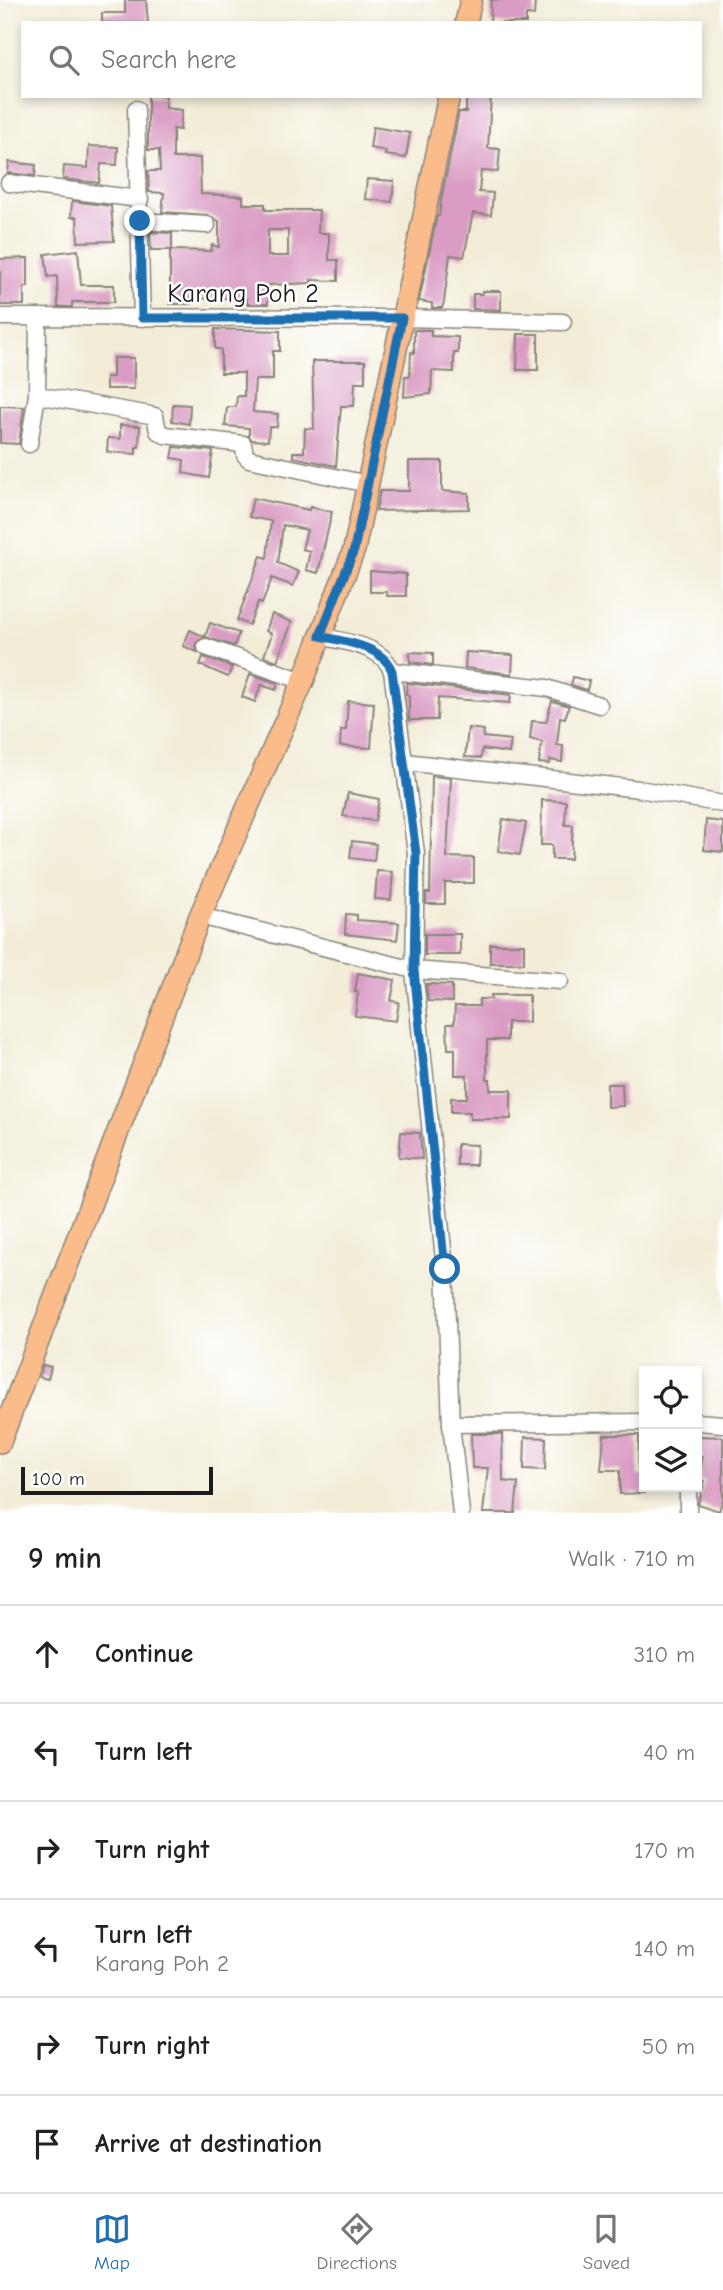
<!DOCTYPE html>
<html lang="en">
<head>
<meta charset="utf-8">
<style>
	body { margin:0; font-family:"Comic Neue",sans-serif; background:#f2f2f2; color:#222 }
	.controls { position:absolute; right:21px; bottom:21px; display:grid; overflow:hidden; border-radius:0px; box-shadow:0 4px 10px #0003 }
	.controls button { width:63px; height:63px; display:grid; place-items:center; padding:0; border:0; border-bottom:2px solid #e0e0e0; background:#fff; color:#222; font:35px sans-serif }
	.scale { position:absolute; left:21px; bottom:18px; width:192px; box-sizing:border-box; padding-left:7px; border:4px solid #1c1c1c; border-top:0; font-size:19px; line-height:24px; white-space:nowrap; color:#1c1c1c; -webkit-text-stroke:5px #fff; paint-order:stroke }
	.stop { position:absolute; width:21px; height:21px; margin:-16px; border:5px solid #1f6fb2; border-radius:50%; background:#fff }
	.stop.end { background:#1f6fb2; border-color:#fff; box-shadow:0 2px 7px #0008 }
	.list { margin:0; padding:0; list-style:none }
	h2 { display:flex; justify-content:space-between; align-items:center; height:91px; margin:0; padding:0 28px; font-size:30px }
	h2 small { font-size:23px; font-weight:400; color:#767676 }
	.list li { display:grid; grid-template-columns:46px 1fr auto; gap:21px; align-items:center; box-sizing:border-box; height:98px; padding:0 28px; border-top:2px solid #e0e0e0 }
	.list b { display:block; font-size:26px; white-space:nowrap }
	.list p { margin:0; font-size:23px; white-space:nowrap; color:#767676 }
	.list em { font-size:23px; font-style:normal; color:#767676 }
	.icon { flex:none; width:38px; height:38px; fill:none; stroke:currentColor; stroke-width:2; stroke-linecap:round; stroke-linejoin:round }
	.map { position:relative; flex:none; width:723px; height:1513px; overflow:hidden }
	.search { position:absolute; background:#fff; box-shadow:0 4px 10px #0003; left:21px; right:21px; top:21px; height:77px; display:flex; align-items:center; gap:18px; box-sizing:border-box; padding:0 24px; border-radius:0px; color:#767676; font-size:26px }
	.sheet { height:679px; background:#fff }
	nav { display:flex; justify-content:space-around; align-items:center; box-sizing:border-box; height:98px; border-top:2px solid #e0e0e0; background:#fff; font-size:19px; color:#767676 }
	nav a { display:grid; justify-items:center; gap:4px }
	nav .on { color:#1f6fb2 }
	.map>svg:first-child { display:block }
	.building { fill:#da9cc4; fill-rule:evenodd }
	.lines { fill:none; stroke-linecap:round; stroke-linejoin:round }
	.minor-casing { stroke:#88847a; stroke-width:19 }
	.major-casing { stroke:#88847a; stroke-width:24 }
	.minor { stroke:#fff; stroke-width:16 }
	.major { stroke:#fabc8b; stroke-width:21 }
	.route { stroke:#1f6fb2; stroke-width:9 }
	.labels { text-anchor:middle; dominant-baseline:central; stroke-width:5; stroke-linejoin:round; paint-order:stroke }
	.street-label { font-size:26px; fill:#1c1c1c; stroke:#fff }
</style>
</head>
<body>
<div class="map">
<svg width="723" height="1513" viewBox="0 0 723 1513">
	<rect width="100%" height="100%" fill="#fff"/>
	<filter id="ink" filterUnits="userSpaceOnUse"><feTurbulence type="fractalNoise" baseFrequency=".0143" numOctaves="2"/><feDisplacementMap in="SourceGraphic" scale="14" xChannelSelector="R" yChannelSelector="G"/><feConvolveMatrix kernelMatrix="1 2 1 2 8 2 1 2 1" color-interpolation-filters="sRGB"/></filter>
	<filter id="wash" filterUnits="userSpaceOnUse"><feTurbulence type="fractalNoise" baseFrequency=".00686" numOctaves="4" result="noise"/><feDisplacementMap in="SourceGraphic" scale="28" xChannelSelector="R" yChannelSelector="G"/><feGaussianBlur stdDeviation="1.57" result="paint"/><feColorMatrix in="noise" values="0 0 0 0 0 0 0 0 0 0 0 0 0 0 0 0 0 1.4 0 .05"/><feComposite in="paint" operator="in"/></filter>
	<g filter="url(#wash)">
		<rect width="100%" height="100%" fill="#f3edd8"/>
		<g id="blocks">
			<g class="building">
				<path d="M 125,0 L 146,0 L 148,23 L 102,23 L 102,13 L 125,13 Z"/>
				<path d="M 491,0 L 535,0 L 534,16 L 526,15 L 526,23 L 490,23 Z"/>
				<path d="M 148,96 L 166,96 L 165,108 L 182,110 L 180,130 L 173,129 L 173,158 L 200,158 L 201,194 L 243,196 L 243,204 L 265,204 L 265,210 L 319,210 L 318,233 L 329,233 L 329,260 L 338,260 L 338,281 L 311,280 L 311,283 L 269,285 L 268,304 L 247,304 L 247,299 L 219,298 L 219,300 L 191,297 L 191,304 L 170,304 L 170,250 L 151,250 L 150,232 L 172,233 L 172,250 L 211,251 L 212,245 L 219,247 L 219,221 L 208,215 L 162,212 L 164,193 L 149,192 L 148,171 L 160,171 L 159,150 L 148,150 ZM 268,230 L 288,230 L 288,256 L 268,256 Z"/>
				<path d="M 466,96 L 491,96 L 488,148 L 500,149 L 498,172 L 481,171 L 479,192 L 493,193 L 491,215 L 473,213 L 464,257 L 450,255 L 444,302 L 442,308 L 432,308 L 432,303 L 419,301 L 437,216 L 439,216 L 441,200 L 459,112 L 466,112 Z"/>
				<path d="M 373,127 L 410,133 L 406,158 L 385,155 L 386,151 L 370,148 Z"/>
				<path d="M 89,146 L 118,147 L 117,165 L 101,164 L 99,183 L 63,179 L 64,166 L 88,168 Z"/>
				<path d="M 9,162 L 36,165 L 35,176 L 8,173 Z"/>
				<path d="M 367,179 L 394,181 L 392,202 L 365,199 Z"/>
				<path d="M 72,201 L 111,206 L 114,241 L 78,242 L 77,217 L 71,217 Z"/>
				<path d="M 78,250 L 81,285 L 114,285 L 114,302 L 72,302 L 72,307 L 58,307 L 57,276 L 48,277 L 45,254 Z"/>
				<path d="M 28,258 L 28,287 L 24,287 L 24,305 L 0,305 L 0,259 Z"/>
				<path d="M 482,291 L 501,291 L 501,310 L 473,309 L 473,294 L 482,294 Z"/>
				<path d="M 215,329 L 280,331 L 280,351 L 273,351 L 273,380 L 255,380 L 253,412 L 278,414 L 277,427 L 269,427 L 268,441 L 252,440 L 249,436 L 249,428 L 225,426 L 227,407 L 236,407 L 237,396 L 244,396 L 244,373 L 221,373 L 221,349 L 215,349 Z"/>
				<path d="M 414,330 L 431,330 L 431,336 L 458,337 L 458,353 L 454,353 L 454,372 L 432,371 L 431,394 L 404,397 L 405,376 L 410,376 L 411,352 L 414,353 Z"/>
				<path d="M 518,334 L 538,334 L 538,370 L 517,370 Z"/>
				<path d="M 113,358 L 134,358 L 134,389 L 106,389 L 106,377 L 113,377 Z"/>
				<path d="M 312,361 L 365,361 L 365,382 L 355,382 L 354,406 L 341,406 L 336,466 L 293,457 L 293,452 L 304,452 L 305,428 L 314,429 Z"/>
				<path d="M 173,404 L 190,405 L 189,424 L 172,421 Z"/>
				<path d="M 0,406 L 24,407 L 19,444 L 0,443 Z"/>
				<path d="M 120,425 L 140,426 L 139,447 L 136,447 L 136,454 L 107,452 L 108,438 L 120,439 Z"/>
				<path d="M 174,447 L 213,451 L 209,478 L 183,473 L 184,460 L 172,458 Z"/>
				<path d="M 409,461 L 442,461 L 442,491 L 469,493 L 469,509 L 376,511 L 380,491 L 409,491 Z"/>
				<path d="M 253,498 L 309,510 L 310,507 L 332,512 L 318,573 L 306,570 L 310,551 L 302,549 L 307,530 L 283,525 L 278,563 L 299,572 L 293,586 L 272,578 L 262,604 L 258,602 L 249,625 L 237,620 L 261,556 L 267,558 L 271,521 L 249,517 Z"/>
				<path d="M 370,571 L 406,574 L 406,596 L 387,596 L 387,592 L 370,592 Z"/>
				<path d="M 272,614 L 292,622 L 277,661 L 264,656 L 272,634 L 266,631 Z"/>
				<path d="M 210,623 L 239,633 L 234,646 L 205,637 Z"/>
				<path d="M 190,630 L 205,637 L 196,643 L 197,652 L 183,646 Z"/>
				<path d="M 410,652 L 433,653 L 433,665 L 410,662 Z"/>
				<path d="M 466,652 L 513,655 L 512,674 L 465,668 Z"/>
				<path d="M 203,657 L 232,667 L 228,677 L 200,665 Z"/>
				<path d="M 250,674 L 278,683 L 276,690 L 261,685 L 255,702 L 242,697 Z"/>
				<path d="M 573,677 L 589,681 L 587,690 L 571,685 Z"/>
				<path d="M 407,683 L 511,695 L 510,703 L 438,698 L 437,720 L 409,720 L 409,695 L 406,694 Z"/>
				<path d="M 348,701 L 374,703 L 371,748 L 340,746 L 341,730 L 346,730 Z"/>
				<path d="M 552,701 L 569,706 L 565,718 L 560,717 L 557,745 L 563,746 L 562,762 L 550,760 L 550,764 L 539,763 L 542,742 L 530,739 L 532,721 L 546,722 Z"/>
				<path d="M 468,728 L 484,730 L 483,737 L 511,740 L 509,753 L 482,749 L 481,758 L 465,757 Z"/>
				<path d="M 432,776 L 451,778 L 447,857 L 474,858 L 474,883 L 445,883 L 445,904 L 426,904 L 426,893 L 430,893 Z"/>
				<path d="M 348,793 L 379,799 L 375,821 L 343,816 Z"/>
				<path d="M 542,800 L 566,801 L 565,825 L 573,825 L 571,859 L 552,859 L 552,845 L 541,845 Z"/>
				<path d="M 503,819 L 526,823 L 520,855 L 498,851 Z"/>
				<path d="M 706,820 L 723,822 L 723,852 L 704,850 Z"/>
				<path d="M 352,841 L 376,844 L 374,861 L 350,858 Z"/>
				<path d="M 377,871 L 393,872 L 391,900 L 375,899 Z"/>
				<path d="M 346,914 L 357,915 L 357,920 L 399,923 L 397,940 L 345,934 Z"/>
				<rect x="425" y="934" width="35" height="21"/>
				<rect x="490" y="944" width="34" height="19"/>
				<path d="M 358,973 L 395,980 L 391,1001 L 399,1002 L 396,1021 L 355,1016 L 358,992 L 355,992 Z"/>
				<path d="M 426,984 L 452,985 L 452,1002 L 428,1001 Z"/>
				<path d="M 491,995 L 529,995 L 529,1022 L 507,1022 L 507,1040 L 487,1040 L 487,1079 L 490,1079 L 490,1090 L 511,1090 L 511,1119 L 470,1119 L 470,1112 L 451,1112 L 451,1098 L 467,1098 L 467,1075 L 455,1075 L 455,1049 L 448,1049 L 447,1024 L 454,1024 L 455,1006 L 479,1006 L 479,999 L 491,999 Z"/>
				<path d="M 607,1084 L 622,1084 L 623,1106 L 607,1107 Z"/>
				<path d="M 401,1132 L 420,1133 L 422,1159 L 399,1157 Z"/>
				<path d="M 457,1144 L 477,1145 L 476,1165 L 457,1165 Z"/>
				<path d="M 43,1365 L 51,1367 L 48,1379 L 39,1377 Z"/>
				<path d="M 471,1434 L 502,1434 L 503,1481 L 518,1483 L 515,1513 L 483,1513 L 488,1468 L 472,1468 Z"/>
				<path d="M 604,1435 L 639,1435 L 638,1476 L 644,1476 L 644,1493 L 620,1494 L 620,1470 L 601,1470 Z"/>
				<path d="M 698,1436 L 723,1437 L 723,1499 L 719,1511 L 698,1504 L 705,1481 L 699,1480 L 703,1456 L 697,1455 Z"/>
				<path d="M 525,1437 L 546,1438 L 545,1470 L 524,1469 Z"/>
			</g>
		</g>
	</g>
	<g filter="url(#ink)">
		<use href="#blocks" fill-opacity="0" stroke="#88847a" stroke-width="2"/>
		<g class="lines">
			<g class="minor-casing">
				<g id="minor">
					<path d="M 136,109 L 142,318"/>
					<path d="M 9,183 L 140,199"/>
					<path d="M 140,221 L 207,225"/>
					<path d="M 0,317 L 402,318 L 563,322"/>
					<path d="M 38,317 L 37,395 L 150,415 L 155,416 L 158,431 L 165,435 L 243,444 L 245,455 L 249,459 L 368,484"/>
					<path d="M 29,444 L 37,395"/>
					<path d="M 320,636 C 344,642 382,645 392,671 L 416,853 L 414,970 L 445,1269 L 451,1424 L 461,1513"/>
					<path d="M 206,647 L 303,681"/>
					<path d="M 392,671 L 547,688 L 599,705"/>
					<path d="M 405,762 L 639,789 L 723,804"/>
					<path d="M 200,916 L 414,970 L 560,981"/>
					<path d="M 697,1422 L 723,1424"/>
					<path d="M 451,1424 L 644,1422"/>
					<path d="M 688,1513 L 688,1487"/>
				</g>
			</g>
			<g class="major-casing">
				<g id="major">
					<path d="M 466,23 L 471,0"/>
					<path d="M 0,1442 L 200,916 L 303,681 L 354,550 L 449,96"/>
				</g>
			</g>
			<use href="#minor" class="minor"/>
			<use href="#major" class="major"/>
		</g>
	</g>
	<g class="lines" filter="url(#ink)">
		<path class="route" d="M 140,221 L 142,318 L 402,318 L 354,550 L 320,636 C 344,642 382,645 392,671 L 416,853 L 414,970 L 445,1269"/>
	</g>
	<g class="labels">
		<g class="street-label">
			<text x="243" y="294">Karang Poh 2</text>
		</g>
	</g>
</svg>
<div class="controls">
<button><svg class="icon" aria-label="locate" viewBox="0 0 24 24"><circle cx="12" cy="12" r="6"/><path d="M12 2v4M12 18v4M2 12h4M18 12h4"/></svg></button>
<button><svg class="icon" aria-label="layers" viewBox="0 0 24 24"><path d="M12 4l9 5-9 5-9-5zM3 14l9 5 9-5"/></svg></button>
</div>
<div class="scale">100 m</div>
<div class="stop" style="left:445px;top:1269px"></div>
<div class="stop end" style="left:140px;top:221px"></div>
<div class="search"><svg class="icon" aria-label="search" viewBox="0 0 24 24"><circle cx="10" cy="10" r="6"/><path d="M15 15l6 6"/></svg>Search here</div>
</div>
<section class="sheet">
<h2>9 min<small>Walk · 710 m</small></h2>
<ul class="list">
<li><svg class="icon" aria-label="ahead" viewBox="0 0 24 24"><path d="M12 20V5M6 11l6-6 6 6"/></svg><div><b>Continue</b></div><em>310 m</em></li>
<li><svg class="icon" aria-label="left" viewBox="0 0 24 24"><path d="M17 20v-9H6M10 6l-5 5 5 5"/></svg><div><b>Turn left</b></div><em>40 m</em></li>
<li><svg class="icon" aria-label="right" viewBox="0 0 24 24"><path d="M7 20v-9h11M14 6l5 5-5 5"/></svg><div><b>Turn right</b></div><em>170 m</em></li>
<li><svg class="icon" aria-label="left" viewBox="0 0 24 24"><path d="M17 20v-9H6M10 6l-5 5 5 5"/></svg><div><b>Turn left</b><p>Karang Poh 2</p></div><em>140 m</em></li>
<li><svg class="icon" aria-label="right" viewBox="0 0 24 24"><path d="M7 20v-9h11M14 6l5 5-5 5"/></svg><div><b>Turn right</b></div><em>50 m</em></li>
<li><svg class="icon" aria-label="arrive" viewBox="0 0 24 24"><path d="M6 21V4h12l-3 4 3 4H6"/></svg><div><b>Arrive at destination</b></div></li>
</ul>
</section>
<nav>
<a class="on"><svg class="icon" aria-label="map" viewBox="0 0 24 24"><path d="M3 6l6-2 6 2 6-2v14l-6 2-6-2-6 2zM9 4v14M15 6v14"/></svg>Map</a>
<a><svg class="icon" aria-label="directions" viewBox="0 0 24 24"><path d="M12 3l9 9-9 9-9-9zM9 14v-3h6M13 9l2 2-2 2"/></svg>Directions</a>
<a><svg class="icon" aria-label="saved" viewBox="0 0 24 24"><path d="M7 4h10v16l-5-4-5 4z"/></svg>Saved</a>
</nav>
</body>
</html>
